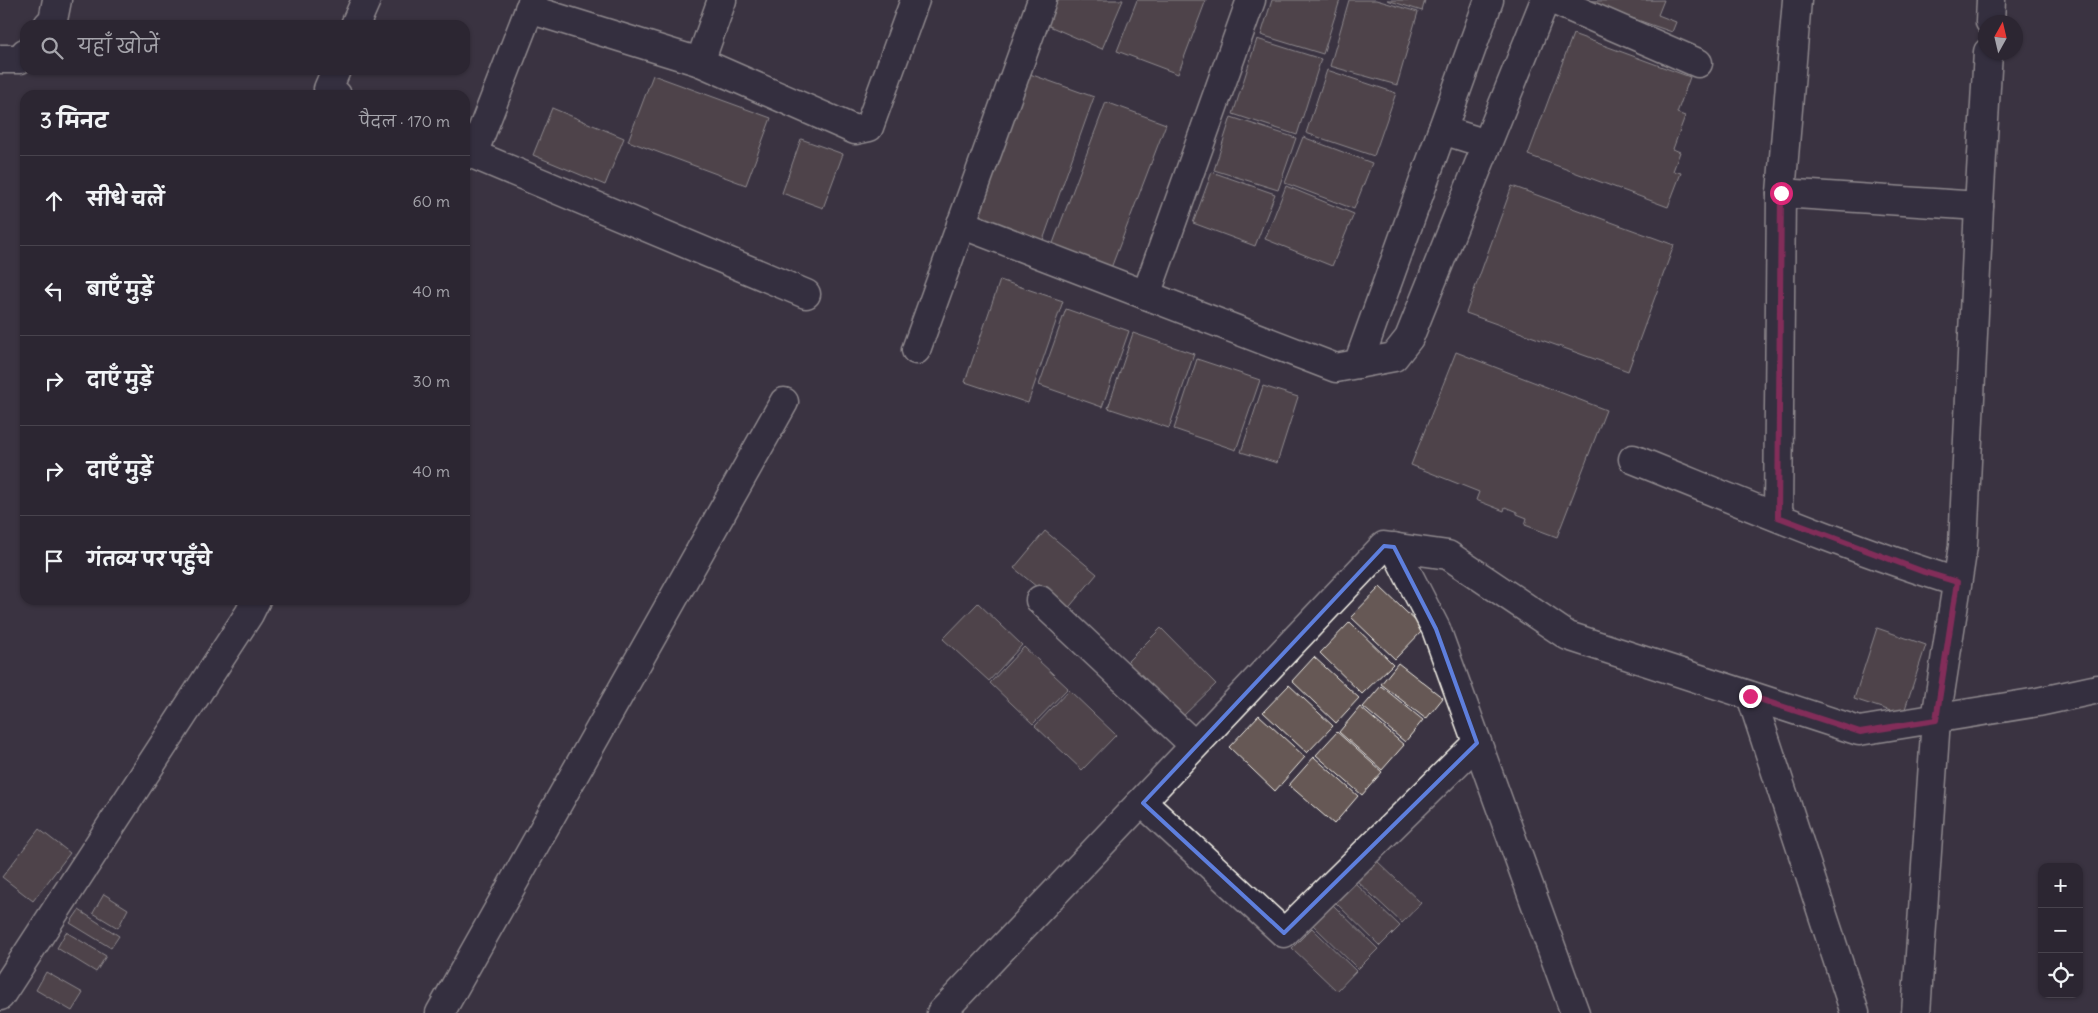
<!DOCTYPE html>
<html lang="hi">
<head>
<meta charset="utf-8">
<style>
	body { margin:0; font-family:Delius,"Playpen Sans Deva",sans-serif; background:#342e3a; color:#f1f3f6 }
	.controls { position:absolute; right:15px; bottom:15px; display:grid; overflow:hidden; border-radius:10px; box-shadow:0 1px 4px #0004 }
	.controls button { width:45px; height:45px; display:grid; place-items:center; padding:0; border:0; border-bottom:1px solid #48434d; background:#2c2632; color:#f1f3f6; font:25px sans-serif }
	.compass { position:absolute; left:1978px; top:15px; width:45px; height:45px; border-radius:50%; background:#2c2632; box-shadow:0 1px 4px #0004; rotate:8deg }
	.stop { position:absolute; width:15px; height:15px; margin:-11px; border:4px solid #db2777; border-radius:50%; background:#fff }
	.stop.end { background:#db2777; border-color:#fff; box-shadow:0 1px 5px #0008 }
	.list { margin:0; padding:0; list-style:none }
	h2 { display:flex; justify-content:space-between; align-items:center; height:65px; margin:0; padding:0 20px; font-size:21px }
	h2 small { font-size:16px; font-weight:400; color:#a6a5ac }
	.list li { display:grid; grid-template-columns:32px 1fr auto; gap:15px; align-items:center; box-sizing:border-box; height:90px; padding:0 20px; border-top:1px solid #48434d }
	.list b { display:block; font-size:19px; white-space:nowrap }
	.list em { font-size:16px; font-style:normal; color:#a6a5ac }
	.icon { flex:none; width:28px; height:28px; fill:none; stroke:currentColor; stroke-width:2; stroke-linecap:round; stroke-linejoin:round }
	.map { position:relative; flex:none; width:2098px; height:1013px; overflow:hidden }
	.search { position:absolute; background:#2c2632; box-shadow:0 1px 4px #0004; left:20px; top:20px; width:450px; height:55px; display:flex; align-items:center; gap:12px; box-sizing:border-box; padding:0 18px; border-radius:15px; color:#a6a5ac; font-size:19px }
	.panel { position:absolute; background:#2c2632; box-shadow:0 1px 4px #0004; left:20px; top:90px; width:450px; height:515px; border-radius:15px }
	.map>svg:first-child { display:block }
	.building { fill:#665855; stroke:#f4f1e8 }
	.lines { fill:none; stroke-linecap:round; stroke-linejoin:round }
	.minor-casing { stroke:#f4f1e8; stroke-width:31 }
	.minor { stroke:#2f2a3d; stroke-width:28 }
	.route { stroke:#db2777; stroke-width:6 }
	.marked { fill:none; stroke:#5e7fdd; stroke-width:4; stroke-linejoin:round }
</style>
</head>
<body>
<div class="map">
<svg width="2098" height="1013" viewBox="0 0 2098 1013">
	<rect width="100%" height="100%" fill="#3a3342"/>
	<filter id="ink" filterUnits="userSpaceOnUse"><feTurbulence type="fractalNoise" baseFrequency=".02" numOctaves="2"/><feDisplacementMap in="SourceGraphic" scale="10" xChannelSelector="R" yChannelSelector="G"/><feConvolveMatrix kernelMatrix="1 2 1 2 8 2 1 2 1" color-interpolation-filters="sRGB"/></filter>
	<g filter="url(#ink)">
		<g class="building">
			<path d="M 1058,0 L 1123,0 L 1102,49 L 1047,25 Z"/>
			<path d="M 1137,0 L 1206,0 L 1178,74 L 1117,51 Z"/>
			<path d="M 1272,0 L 1340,0 L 1323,54 L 1261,35 Z"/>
			<path d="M 1349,0 L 1376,0 L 1418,12 L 1397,85 L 1330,66 Z"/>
			<path d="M 1387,0 L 1425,0 L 1422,11 Z"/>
			<path d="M 1664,0 L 1658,15 L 1676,22 L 1672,32 L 1583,1 Z"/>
			<path d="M 1573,34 L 1690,77 L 1677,113 L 1685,116 L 1673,149 L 1680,152 L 1673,171 L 1681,173 L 1668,207 L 1528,155 Z"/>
			<path d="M 1257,39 L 1321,59 L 1297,135 L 1233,114 Z"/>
			<path d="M 1327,70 L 1396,93 L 1374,156 L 1306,133 Z"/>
			<path d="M 1027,73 L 1094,97 L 1042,243 L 975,219 Z"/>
			<path d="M 653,75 L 771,118 L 746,185 L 628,141 Z"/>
			<path d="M 1106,102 L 1166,124 L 1111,268 L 1052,246 Z"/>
			<path d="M 552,108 L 624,138 L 605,185 L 533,155 Z"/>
			<path d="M 1231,117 L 1296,138 L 1278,190 L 1214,170 Z"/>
			<path d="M 1303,137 L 1372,163 L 1354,209 L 1285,183 Z"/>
			<path d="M 801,139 L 843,154 L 823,208 L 782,193 Z"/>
			<path d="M 1212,172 L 1275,194 L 1255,246 L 1193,223 Z"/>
			<path d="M 1286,186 L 1354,214 L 1332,266 L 1265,239 Z"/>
			<path d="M 1512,186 L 1674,245 L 1628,371 L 1466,313 Z"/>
			<path d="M 1000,280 L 1063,301 L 1028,403 L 965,382 Z"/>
			<path d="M 1066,309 L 1129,331 L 1102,407 L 1039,385 Z"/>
			<path d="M 1133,333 L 1194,354 L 1169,428 L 1108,408 Z"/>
			<path d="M 1456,352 L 1606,410 L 1557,537 L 1525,525 L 1527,518 L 1517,514 L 1517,512 L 1505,507 L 1504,511 L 1476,500 L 1479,492 L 1411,465 Z"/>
			<path d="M 1197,359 L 1260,380 L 1236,450 L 1174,429 Z"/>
			<path d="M 1263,386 L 1298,397 L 1277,463 L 1241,452 Z"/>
			<path d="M 1045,531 L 1097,574 L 1066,611 L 1014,568 Z"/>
			<path d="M 1380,587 L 1424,629 L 1395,659 L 1351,617 Z"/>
			<path d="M 978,603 L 1022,645 L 989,681 L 943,639 Z"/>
			<path d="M 1350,622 L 1393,664 L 1362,694 L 1320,653 Z"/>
			<path d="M 1161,628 L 1216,684 L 1179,720 L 1124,665 Z"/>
			<path d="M 1877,628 L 1926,645 L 1903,715 L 1854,699 Z"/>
			<path d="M 1024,647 L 1068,688 L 1033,724 L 990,683 Z"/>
			<path d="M 1314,657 L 1359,698 L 1336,723 L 1292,681 Z"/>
			<path d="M 1398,663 L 1443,698 L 1426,719 L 1381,684 Z"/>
			<path d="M 1289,685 L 1333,726 L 1307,753 L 1263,712 Z"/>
			<path d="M 1381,686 L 1423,720 L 1405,742 L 1363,707 Z"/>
			<path d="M 1069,690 L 1116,735 L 1082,770 L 1035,726 Z"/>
			<path d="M 1360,707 L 1404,745 L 1382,770 L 1339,732 Z"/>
			<path d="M 1259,715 L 1305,757 L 1275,791 L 1229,747 Z"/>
			<path d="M 1337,732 L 1382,772 L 1362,795 L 1316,755 Z"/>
			<path d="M 1314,757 L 1358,796 L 1334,824 L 1289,785 Z"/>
			<path d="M 39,829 L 70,853 L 33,901 L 2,877 Z"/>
			<path d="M 1376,860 L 1421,903 L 1402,923 L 1357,881 Z"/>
			<path d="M 1355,883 L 1400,926 L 1380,946 L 1336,903 Z"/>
			<path d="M 104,894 L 128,909 L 118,928 L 93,913 Z"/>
			<path d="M 1333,905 L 1378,949 L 1358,969 L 1313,925 Z"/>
			<path d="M 79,910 L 119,936 L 111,948 L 70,923 Z"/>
			<path d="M 1312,928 L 1356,971 L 1337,991 L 1292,948 Z"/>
			<path d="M 66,932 L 106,956 L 96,972 L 57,948 Z"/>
			<path d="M 46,972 L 83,993 L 72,1011 L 36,990 Z"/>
		</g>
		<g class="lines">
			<g class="minor-casing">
				<g id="minor">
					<path d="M 1553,0 L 1698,63"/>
					<path d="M 529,9 L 700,62 L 855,130 L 869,127 L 915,0"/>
					<path d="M 1990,22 L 1991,0"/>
					<path d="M 48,25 L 53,20 L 57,0"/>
					<path d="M 355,25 L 366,0"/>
					<path d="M 0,59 L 20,59 L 25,53"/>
					<path d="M 700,62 L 722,0"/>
					<path d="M 336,70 L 328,89 L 337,95"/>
					<path d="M 1442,130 L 1487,144"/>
					<path d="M 465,151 L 806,294"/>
					<path d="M 473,154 L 533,0"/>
					<path d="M 1781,193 L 1979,206"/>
					<path d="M 961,224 L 1336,368 L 1394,357 L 1409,338 L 1545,0"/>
					<path d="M 1146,295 L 1251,0"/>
					<path d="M 916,350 L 1042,0"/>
					<path d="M 1358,364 L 1489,0"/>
					<path d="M 1633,459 C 1740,502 1847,548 1957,582"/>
					<path d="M 1778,517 L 1781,193 L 1797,0"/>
					<path d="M 1394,547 L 1436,629 L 1575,1013"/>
					<path d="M 1040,600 L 1194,745"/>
					<path d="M 1751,696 L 1855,1013"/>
					<path d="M 1143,803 L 1284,933 L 1477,743"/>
					<path d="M 0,996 L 249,614 L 256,600"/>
					<path d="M 440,1013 L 784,402"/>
					<path d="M 941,1013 C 1090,858 1236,701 1384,546 L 1448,555 L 1568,636 L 1859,731 L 2038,702 L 2098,689"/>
					<path d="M 1916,1013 L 1936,719 L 1963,546 L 1979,206 L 1988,52"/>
				</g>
			</g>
			<use href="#minor" class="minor"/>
		</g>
	</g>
	<g class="lines" filter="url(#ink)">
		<path class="route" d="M 1750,696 L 1860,732 L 1936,720 L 1957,582 L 1924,572 L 1778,517 L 1781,193"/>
	</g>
	<path d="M0 0H2098V1013H0ZM 1384,546 L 1394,547 L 1436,629 L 1477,743 L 1284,933 L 1143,803 Z" fill="#3a3342" fill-opacity=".55" fill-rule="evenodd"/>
	<path class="marked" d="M 1384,546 L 1394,547 L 1436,629 L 1477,743 L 1284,933 L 1143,803 Z"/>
</svg>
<div class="controls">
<button>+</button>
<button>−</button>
<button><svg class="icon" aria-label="locate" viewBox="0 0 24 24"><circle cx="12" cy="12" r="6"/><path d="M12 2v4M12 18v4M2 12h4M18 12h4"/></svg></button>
</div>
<svg class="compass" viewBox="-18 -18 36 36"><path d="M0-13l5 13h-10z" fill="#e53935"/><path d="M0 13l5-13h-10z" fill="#a6a5ac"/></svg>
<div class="stop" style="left:1781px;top:193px"></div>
<div class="stop end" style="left:1750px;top:696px"></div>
<div class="search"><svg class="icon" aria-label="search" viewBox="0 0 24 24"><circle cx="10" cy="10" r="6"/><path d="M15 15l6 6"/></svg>यहाँ खोजें</div>
<section class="panel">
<h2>3 मिनट<small>पैदल · 170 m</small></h2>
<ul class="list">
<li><svg class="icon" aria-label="ahead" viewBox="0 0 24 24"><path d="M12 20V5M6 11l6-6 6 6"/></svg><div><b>सीधे चलें</b></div><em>60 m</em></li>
<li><svg class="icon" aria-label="left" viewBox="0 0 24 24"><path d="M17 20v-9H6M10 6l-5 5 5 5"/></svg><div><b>बाएँ मुड़ें</b></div><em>40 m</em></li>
<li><svg class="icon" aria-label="right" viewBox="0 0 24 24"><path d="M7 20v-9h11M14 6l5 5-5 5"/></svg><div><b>दाएँ मुड़ें</b></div><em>30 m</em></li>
<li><svg class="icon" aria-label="right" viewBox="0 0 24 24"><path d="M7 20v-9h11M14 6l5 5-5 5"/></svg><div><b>दाएँ मुड़ें</b></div><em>40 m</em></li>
<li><svg class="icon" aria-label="arrive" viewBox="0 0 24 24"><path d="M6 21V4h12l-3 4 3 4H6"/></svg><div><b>गंतव्य पर पहुँचे</b></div></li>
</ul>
</section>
</div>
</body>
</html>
